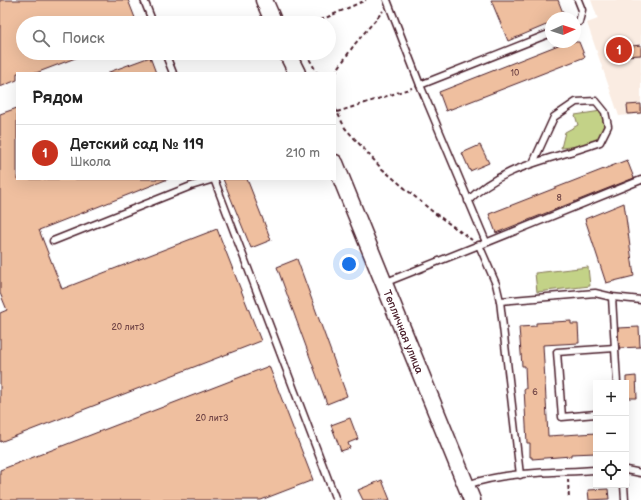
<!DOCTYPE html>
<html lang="ru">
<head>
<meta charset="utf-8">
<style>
	body { margin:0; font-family:"Balsamiq Sans",sans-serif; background:#f2f2f2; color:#222 }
	.controls { position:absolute; right:12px; bottom:12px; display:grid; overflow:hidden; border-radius:0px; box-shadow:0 4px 16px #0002 }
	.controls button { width:36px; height:36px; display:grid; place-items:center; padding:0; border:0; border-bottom:1px solid #e0e0e0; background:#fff; color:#222; font:20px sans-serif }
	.compass { position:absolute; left:545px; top:12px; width:36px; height:36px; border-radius:50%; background:#fff; box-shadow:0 4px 16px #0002; rotate:87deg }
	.you { position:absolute; left:349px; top:264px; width:14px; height:14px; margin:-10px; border:3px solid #fff; border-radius:50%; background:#1a73e8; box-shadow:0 0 0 6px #1a73e833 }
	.badge { display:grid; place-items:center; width:26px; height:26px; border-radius:50%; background:#c8321e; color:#fff; font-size:13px; font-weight:700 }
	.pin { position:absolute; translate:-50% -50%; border:2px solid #fff; box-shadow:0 1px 4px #0006 }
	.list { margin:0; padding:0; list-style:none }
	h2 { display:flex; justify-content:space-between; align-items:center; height:52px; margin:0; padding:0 16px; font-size:17px }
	h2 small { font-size:13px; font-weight:400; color:#767676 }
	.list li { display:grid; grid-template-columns:26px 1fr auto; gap:12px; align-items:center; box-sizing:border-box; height:56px; padding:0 16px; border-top:1px solid #e0e0e0 }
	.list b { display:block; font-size:15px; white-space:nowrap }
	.list p { margin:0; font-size:13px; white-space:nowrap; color:#767676 }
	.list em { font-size:13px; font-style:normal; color:#767676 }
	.icon { flex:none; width:22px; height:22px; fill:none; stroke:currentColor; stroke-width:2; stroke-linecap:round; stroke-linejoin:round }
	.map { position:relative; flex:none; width:641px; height:500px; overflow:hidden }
	.search { position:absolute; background:#fff; box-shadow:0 4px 16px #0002; left:16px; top:16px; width:320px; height:44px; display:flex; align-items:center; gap:10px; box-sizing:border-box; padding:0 14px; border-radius:22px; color:#767676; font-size:15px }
	.panel { position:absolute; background:#fff; box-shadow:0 4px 16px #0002; left:16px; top:72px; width:320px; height:108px; border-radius:0px }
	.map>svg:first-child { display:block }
	.built { fill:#faece2 }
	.green { fill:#c3d287; stroke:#867859 }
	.building { fill:#efbf9f; stroke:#4a1f2b }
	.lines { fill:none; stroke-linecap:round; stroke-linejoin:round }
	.service-casing { stroke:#4a1f2b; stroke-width:9 }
	.tertiary-casing { stroke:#4a1f2b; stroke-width:19 }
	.path { stroke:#4a1f2b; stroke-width:2; stroke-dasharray:4 3; stroke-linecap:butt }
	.service { stroke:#fff; stroke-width:6 }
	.tertiary { stroke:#fff; stroke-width:16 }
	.labels { text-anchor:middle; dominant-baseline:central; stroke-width:3.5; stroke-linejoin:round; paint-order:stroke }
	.number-label { font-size:9px; fill:#734748 }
	.street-label { font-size:11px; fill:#4a1f2b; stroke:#fff }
</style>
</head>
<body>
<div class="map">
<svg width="641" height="500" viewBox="0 0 641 500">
	<rect width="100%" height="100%" fill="#fff"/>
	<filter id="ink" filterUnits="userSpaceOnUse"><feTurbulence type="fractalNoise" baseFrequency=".025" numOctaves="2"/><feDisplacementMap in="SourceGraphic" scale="8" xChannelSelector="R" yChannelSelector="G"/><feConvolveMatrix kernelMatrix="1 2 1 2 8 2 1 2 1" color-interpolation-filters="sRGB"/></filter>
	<g filter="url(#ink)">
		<path class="built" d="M 591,0 L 641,0 L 641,114 L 619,116 L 587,23 L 598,19 Z"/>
		<g class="green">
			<path d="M 601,111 L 604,127 L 599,140 L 579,146 L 561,148 L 565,132 L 578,125 L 575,115 Z"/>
			<path d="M 588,267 L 590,286 L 537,292 L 535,273 Z"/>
		</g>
		<g class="building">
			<path d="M 0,0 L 128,0 L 137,23 L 23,23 L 23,53 L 86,54 L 36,73 L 17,73 L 17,80 L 0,87 Z"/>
			<path d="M 491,0 L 558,0 L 565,18 L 551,18 L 551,23 L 508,41 Z"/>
			<path d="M 566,42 L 579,42 L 585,57 L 446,111 L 439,92 Z"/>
			<path d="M 641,45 L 641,55 L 624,56 L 623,47 Z"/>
			<path d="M 150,57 L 156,73 L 109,73 L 109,72 Z"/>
			<path d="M 641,104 L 641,113 L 628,114 L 627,105 Z"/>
			<path d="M 17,108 L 17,179 L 168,179 L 39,230 L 62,289 L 217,229 L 261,341 L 0,442 L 0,313 L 7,310 L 0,293 L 0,114 Z"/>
			<path d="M 480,145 L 489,163 L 470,171 L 462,153 Z"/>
			<path d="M 627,160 L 634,178 L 496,233 L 489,214 Z"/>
			<path d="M 223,179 L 247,179 L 271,240 L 251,248 Z"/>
			<path d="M 624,203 L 634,276 L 606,283 L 585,219 Z"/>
			<path d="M 297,259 L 347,396 L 327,404 L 277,267 Z"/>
			<path d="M 571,321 L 571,324 L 578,324 L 579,343 L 543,345 L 548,436 L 596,433 L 596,453 L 571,454 L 571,456 L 532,459 L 532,457 L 530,457 L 530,443 L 527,443 L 524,389 L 526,389 L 525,366 L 522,366 L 519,327 L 536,326 L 536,323 Z"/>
			<path d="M 639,327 L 640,347 L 619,348 L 618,328 Z"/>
			<path d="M 269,366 L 313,480 L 261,500 L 0,500 L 0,470 Z"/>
			<path d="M 636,376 L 637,398 L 626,398 L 626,377 Z"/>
			<path d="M 350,418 L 358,439 L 348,443 L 350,448 L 341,451 L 331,425 Z"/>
			<path d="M 382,480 L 390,500 L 363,500 L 358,490 Z"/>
			<path d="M 608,489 L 609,499 L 589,500 L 588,490 Z"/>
		</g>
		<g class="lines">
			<g class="service-casing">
				<g id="service">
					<path d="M 144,0 L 153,23"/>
					<path d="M 387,0 L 420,85 L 486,242"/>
					<path d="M 575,23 L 579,22 L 582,10 L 578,0"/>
					<path d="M 165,53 L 173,73"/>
					<path d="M 420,85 L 551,33"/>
					<path d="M 214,179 L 336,500"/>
					<path d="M 468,201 C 501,165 556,159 600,142 L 608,126 L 605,112 L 596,101 L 576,102 L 554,117 L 533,163"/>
					<path d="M 53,241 L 191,186 L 214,179"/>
					<path d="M 483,244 L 641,180"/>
					<path d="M 384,283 L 479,245 L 496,284 L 500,301 L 520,475"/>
					<path d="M 612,297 L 617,383"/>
					<path d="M 500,301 L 595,293 L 612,297 L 641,300"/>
					<path d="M 596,414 L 562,417 L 557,352 L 615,348"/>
					<path d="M 626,470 L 641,473"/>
					<path d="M 467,485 C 508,471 553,473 596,470"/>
					<path d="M 624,485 L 625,500"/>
				</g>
			</g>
			<g class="tertiary-casing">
				<g id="tertiary">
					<path d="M 264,0 L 274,23"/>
					<path d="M 287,53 L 297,73"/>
					<path id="s1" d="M 335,163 L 472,500"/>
				</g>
			</g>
			<g class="path">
				<path d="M 314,23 L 366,0"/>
				<path d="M 306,53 L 317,73"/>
				<path d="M 335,73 L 354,45 L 383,11"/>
				<path d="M 335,108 L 345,128 L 381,168 L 433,212 L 472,240"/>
				<path d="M 337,112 L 412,88"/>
				<path d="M 568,479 L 569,500"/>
			</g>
			<use href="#service" class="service"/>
			<use href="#tertiary" class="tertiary"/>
		</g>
	</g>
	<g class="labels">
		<g class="number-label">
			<text x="515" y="73">10</text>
			<text x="559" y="198">8</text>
			<text x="128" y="327">20 лит3</text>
			<text x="535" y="392">6</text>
			<text x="212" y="418">20 лит3</text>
		</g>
		<g class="street-label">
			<text stroke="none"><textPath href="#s1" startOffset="182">Тепличная улица</textPath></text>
		</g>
	</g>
</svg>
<div class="controls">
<button>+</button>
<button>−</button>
<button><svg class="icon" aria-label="locate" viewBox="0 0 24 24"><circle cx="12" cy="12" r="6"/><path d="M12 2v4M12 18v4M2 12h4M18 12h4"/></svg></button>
</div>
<svg class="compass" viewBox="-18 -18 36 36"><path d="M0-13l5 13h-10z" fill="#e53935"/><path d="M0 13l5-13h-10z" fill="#767676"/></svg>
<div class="you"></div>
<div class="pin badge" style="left:619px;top:50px">1</div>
<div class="search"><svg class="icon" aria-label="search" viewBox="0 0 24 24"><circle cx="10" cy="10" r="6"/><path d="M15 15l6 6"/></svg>Поиск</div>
<section class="panel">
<h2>Рядом<small></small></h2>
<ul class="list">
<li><span class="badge">1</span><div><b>Детский сад № 119</b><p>Школа</p></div><em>210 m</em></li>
</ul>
</section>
</div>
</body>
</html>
